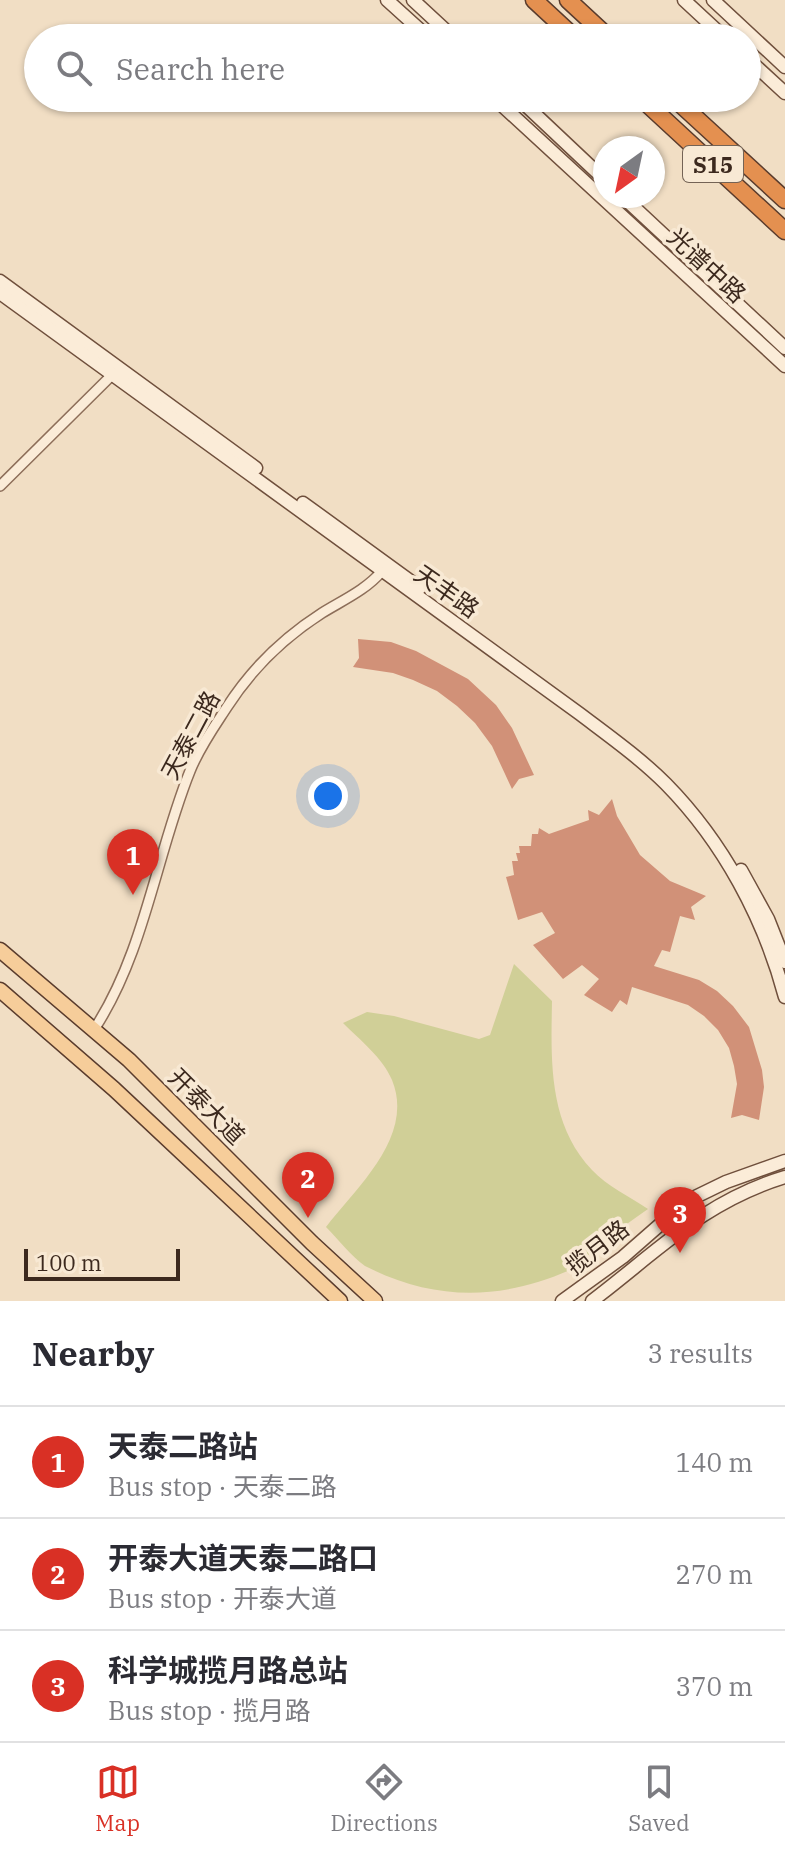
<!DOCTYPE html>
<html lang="en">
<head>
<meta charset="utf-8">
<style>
	body { margin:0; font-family:"IBM Plex Serif","Noto Sans SC",serif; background:#f7f7f7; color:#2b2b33 }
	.compass { position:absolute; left:593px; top:136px; width:72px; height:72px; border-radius:50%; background:#fff; box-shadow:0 2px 6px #0004; rotate:213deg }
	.scale { position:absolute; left:24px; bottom:20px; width:156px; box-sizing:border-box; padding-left:8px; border:4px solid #3c291e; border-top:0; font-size:22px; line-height:28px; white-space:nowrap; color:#3c291e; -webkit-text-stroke:6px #f8e9d4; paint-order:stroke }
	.you { position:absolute; left:328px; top:796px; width:28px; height:28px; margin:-20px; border:6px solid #fff; border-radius:50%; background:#1a73e8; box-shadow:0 0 0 12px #1a73e833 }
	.badge { display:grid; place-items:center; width:52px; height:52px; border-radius:50%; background:#d93025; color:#fff; font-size:26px; font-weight:700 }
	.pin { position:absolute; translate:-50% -66px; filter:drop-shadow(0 2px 4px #0008) }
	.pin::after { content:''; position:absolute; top:42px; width:28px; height:24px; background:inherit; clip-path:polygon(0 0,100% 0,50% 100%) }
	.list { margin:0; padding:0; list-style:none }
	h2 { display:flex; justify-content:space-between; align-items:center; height:104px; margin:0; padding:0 32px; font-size:34px }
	h2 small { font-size:26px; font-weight:400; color:#7c7c81 }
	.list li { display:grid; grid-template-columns:52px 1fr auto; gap:24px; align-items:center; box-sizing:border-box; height:112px; padding:0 32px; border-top:2px solid #e1e1e2 }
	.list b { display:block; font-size:30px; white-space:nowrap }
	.list p { margin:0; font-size:26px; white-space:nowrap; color:#7c7c81 }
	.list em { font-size:26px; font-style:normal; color:#7c7c81 }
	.icon { flex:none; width:44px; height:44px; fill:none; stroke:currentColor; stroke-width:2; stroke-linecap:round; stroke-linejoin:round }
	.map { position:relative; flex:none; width:785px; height:1301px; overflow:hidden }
	.search { position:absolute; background:#fff; box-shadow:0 2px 6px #0004; left:24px; right:24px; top:24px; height:88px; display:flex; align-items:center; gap:20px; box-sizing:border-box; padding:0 28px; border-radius:44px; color:#7c7c81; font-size:30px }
	.sheet { height:440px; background:#fff }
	nav { display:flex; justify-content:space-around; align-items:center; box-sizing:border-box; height:112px; border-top:2px solid #e1e1e2; background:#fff; font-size:22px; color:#7c7c81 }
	nav a { display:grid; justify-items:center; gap:4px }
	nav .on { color:#d93025 }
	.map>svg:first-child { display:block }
	.green { fill:#d0cf97 }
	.building { fill:#d19178 }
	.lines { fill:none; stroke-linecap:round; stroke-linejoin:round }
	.street-casing { stroke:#8d6e59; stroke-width:12 }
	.secondary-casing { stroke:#6f4f3c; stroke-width:15 }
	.primary-casing { stroke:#5a3c2d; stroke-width:17 }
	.highway-casing { stroke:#5a3c2d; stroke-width:19 }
	.street { stroke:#fbecd8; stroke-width:9 }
	.secondary { stroke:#fbecd8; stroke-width:12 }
	.primary { stroke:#f6cd9a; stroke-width:14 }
	.highway { stroke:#e49050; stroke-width:16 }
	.labels { text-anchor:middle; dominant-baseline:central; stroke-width:7; stroke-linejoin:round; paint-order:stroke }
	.shield { fill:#f8e9d4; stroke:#746355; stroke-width:2 }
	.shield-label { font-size:22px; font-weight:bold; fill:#3c291e }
	.street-label { font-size:24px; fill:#3c291e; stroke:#f8e9d4 }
</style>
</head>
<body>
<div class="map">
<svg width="785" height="1301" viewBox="0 0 785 1301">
	<rect width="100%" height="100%" fill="#f1dec4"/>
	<path class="green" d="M 514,964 L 552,1001 C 551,1061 548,1123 592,1170 C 607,1186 630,1197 648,1209 C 633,1220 617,1230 603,1242 C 592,1250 583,1262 570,1270 C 499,1301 434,1301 365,1266 C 351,1256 339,1240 326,1227 C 357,1187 415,1136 392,1080 C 383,1058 360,1040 343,1023 L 367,1012 L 394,1016 L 479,1039 L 490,1035 Z"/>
	<g class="building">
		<path d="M 358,639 L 391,642 L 416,651 L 468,679 L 496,705 L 512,728 L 534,775 L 519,779 L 512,789 L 492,746 L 475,723 L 457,706 L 437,691 L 413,680 L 393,673 L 353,667 L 359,658 Z"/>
		<path d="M 612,799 L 617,816 L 640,855 L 670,881 L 706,896 L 691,907 L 695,920 L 680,916 L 670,952 L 662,950 L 654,966 L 699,980 L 717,991 L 733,1006 L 749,1027 L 762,1070 L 764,1087 L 759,1120 L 742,1115 L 731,1118 L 737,1084 L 734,1066 L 729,1048 L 718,1030 L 704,1016 L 688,1005 L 632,987 L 627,1005 L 620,1000 L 612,1012 L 584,995 L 599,979 L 582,965 L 563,979 L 533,945 L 555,933 L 542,912 L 518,920 L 506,877 L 514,875 L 512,861 L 518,861 L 516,853 L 520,853 L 519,846 L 531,846 L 532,834 L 538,834 L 539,828 L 549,834 L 589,820 L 588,810 L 599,815 Z"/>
	</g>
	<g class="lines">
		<g class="street-casing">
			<g id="street">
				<path d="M 0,486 L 116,371"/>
				<path d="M 95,1028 C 145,951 156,855 190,771 C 199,748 214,727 227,707 C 252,668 283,638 322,613 C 343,600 366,590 382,571"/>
			</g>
		</g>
		<g class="secondary-casing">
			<g id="secondary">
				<path d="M 387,0 L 429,38"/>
				<path d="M 413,0 L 454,38"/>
				<path d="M 684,0 L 725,38"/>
				<path d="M 713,0 L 785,67"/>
				<path d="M 747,58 L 785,93"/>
				<path d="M 494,98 L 785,366"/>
				<path d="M 518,98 L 605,180"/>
				<path d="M 622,196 L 785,348"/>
				<path d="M 0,281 L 256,468"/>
				<path d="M 0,293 L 580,714 C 609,736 640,758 666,784 C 723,842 764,918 785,997"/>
				<path d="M 303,503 L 420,588"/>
				<path d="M 741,870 L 768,919 L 785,962"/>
				<path d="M 562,1301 L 623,1257 L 687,1201 L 726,1182 L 785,1161"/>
				<path d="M 592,1301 C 658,1251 703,1202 785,1177"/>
			</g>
		</g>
		<g class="primary-casing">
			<g id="primary">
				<path d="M 0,950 L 129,1060 L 312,1243 L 375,1301"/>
				<path d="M 0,990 L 114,1089 L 340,1301"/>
			</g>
		</g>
		<g class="highway-casing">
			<g id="highway">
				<path d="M 534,0 L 575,38"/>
				<path d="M 568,0 L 609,38"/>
				<path d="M 641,98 L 785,231"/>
				<path d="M 674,98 L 785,200"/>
			</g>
		</g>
		<use href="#street" class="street"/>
		<use href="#secondary" class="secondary"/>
		<use href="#primary" class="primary"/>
		<use href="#highway" class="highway"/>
	</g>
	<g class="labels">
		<rect class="shield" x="683" y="146" width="60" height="36" rx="6"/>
		<g class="shield-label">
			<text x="713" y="164">S15</text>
		</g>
		<g class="street-label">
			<text transform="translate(707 265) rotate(43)">光谱中路</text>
			<text transform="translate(447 591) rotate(35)">天丰路</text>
			<text transform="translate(190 735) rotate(-62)">天泰二路</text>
			<text transform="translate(207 1106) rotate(45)">开泰大道</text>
			<text transform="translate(597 1247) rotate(-38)">揽月路</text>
		</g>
	</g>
</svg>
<svg class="compass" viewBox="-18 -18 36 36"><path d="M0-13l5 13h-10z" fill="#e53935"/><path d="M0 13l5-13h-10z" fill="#7c7c81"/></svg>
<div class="scale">100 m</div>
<div class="you"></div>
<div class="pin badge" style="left:133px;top:895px">1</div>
<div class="pin badge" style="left:308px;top:1218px">2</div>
<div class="pin badge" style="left:680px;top:1253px">3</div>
<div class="search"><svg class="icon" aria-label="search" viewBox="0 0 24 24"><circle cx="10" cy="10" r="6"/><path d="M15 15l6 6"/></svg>Search here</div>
</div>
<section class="sheet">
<h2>Nearby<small>3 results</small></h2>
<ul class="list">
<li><span class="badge">1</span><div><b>天泰二路站</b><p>Bus stop · 天泰二路</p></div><em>140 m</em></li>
<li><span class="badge">2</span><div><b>开泰大道天泰二路口</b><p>Bus stop · 开泰大道</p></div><em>270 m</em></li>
<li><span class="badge">3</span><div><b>科学城揽月路总站</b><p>Bus stop · 揽月路</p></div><em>370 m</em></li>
</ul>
</section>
<nav>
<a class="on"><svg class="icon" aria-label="map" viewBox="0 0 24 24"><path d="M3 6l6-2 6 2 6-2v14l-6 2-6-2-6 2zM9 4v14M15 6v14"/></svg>Map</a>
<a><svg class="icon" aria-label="directions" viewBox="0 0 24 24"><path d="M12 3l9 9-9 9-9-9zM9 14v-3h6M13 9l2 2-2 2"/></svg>Directions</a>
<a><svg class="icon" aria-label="saved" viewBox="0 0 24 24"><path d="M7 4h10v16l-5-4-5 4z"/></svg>Saved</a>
</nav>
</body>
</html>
